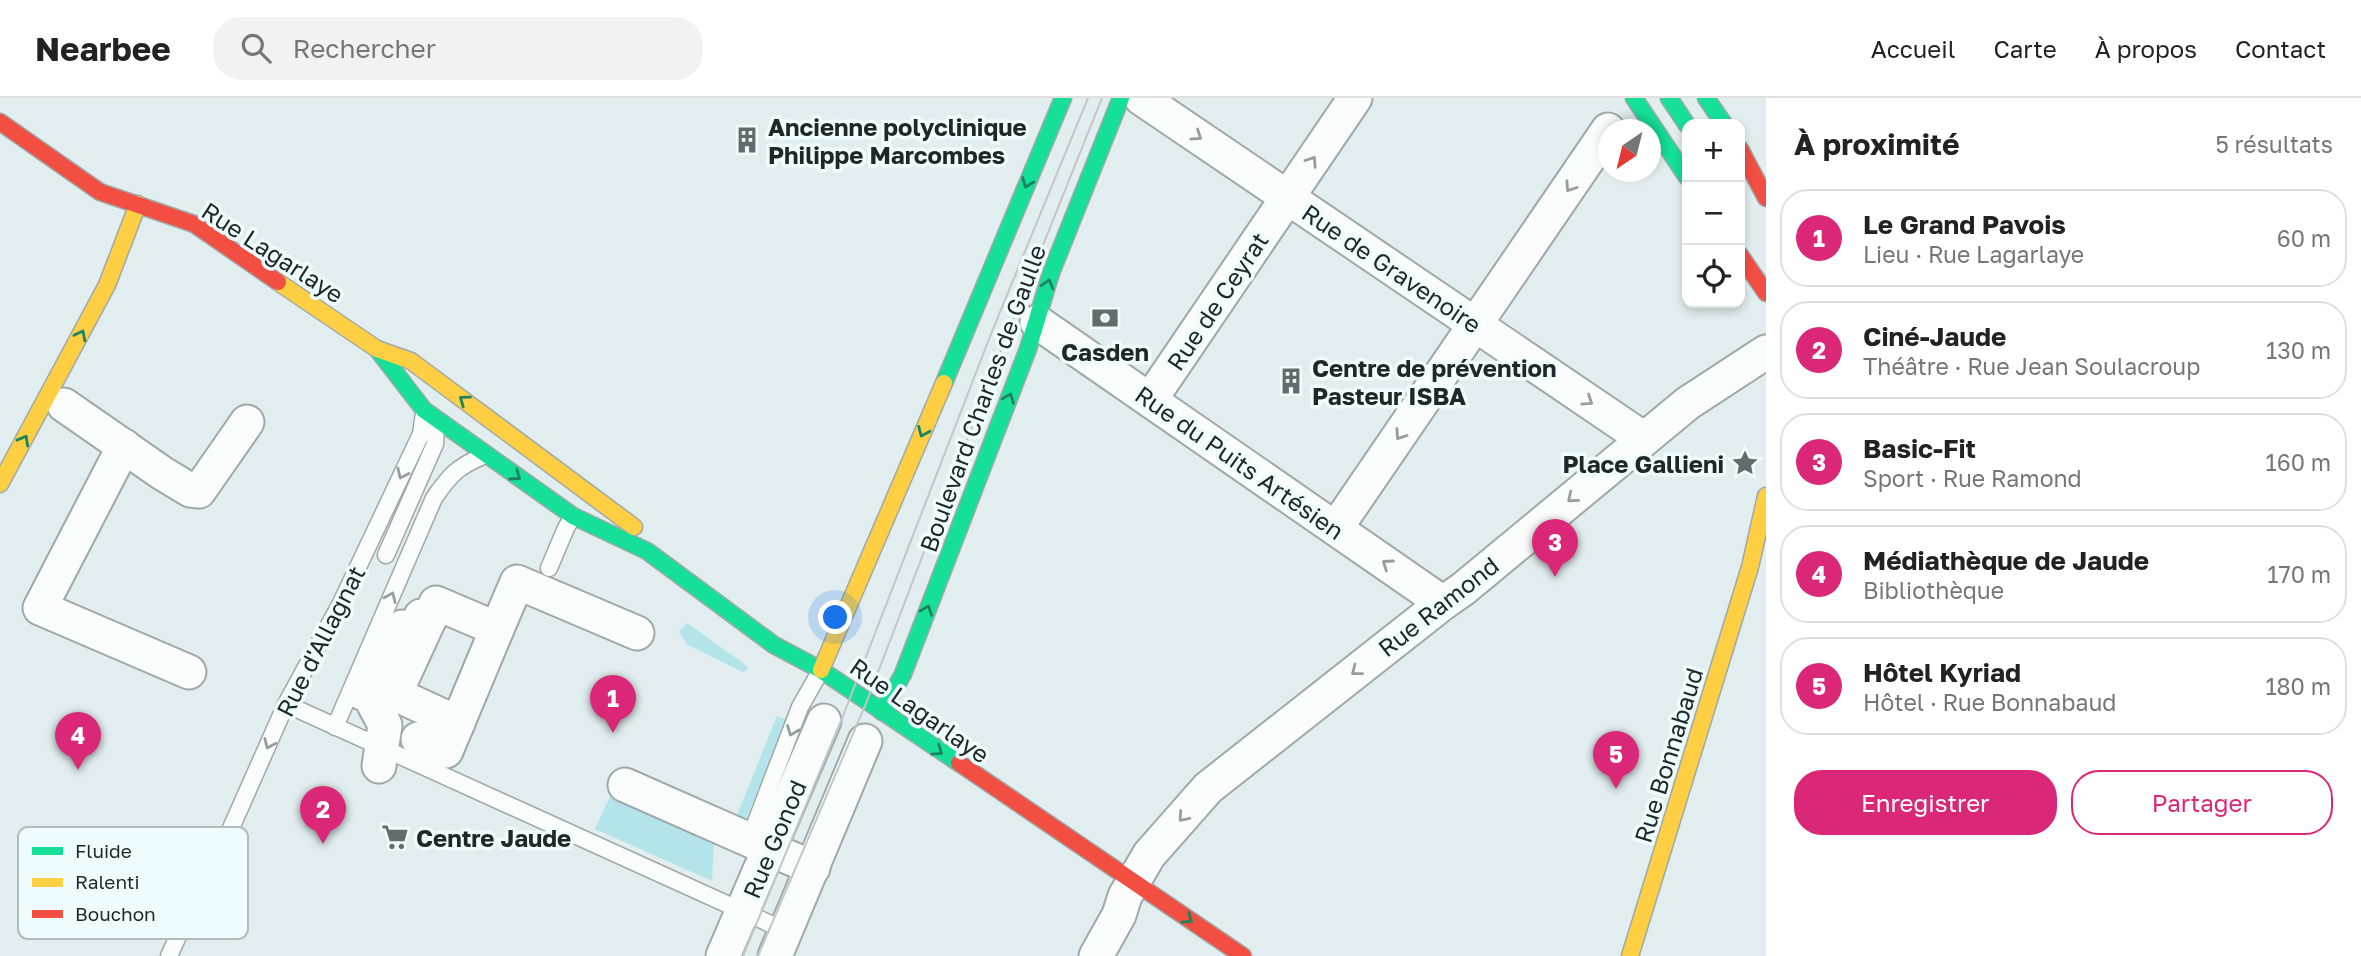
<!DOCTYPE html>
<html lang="fr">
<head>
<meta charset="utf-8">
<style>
	body { margin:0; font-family:"Golos Text",sans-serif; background:#f2f2f2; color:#222 }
	.controls { position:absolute; right:21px; top:21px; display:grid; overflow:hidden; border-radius:14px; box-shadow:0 4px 10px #0003 }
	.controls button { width:63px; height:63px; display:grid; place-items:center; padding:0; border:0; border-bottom:2px solid #e0e0e0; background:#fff; color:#222; font:35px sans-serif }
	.compass { position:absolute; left:1598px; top:21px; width:63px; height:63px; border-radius:50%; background:#fff; box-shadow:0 4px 10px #0003; rotate:215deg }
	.you { position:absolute; left:836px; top:520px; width:24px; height:24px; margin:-18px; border:5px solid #fff; border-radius:50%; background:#1a73e8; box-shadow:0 0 0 10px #1a73e833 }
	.badge { display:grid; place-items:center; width:46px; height:46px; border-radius:50%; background:#db2777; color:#fff; font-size:23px; font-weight:700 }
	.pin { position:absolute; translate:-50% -58px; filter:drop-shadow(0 2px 4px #0008) }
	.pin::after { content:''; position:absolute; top:37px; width:24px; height:21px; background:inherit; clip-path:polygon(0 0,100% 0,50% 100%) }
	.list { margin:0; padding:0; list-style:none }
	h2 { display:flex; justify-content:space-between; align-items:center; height:91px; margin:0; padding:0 28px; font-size:30px }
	h2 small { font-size:23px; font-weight:400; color:#767676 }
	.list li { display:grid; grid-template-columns:46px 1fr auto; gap:21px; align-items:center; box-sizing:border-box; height:98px; margin:0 14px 14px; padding:0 14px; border:2px solid #e0e0e0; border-radius:28px }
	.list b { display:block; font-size:26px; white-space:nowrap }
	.list p { margin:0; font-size:23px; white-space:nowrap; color:#767676 }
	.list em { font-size:23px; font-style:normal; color:#767676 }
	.actions { display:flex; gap:14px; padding:21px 28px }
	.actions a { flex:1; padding:16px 0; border:2px solid #db2777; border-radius:28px; text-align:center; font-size:24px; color:#db2777 }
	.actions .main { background:#db2777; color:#fff }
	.icon { flex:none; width:38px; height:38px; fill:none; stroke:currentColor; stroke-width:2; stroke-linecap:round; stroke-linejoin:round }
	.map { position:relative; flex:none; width:1766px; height:858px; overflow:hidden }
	header { display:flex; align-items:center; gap:42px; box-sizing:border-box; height:98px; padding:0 35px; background:#fff; border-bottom:2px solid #e0e0e0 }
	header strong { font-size:33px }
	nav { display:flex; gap:38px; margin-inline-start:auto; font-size:24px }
	.search { width:490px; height:63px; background:#f2f2f2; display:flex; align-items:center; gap:18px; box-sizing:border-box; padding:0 24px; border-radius:28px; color:#767676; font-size:26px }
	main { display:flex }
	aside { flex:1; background:#fff }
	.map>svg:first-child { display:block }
	.green { fill:#b3e4ea }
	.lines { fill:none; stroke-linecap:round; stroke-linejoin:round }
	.lane-casing { stroke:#9fa8a9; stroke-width:19 }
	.street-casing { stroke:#9fa8a9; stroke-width:37 }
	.fast-casing { stroke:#9fa8a9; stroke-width:19 }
	.slow-casing { stroke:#9fa8a9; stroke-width:19 }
	.jam-casing { stroke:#9fa8a9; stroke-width:19 }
	.lane { stroke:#fafcfc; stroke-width:16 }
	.street { stroke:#fafcfc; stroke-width:33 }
	.fast { stroke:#16e098; stroke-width:16 }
	.slow { stroke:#ffcf43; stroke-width:16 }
	.jam { stroke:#f24e42; stroke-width:16 }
	.tram { stroke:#c2c6c6; stroke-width:2 }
	.oneway { stroke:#979c9d }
	.oneway2 { stroke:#1a8460 }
	.labels { text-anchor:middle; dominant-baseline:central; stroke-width:7; stroke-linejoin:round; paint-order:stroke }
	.poi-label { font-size:24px; font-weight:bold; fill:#1f2728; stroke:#effcfe; text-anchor:start }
	.street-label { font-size:24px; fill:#1f2728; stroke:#effcfe }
	.key { fill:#effcfe; stroke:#b1bcbe; stroke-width:2 }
	.key-label { font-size:19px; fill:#1f2728 }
</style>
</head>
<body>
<header>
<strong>Nearbee</strong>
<div class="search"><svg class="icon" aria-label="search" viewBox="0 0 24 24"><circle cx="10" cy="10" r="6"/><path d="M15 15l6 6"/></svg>Rechercher</div>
<nav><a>Accueil</a><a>Carte</a><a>À propos</a><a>Contact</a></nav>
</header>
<main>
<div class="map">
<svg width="1766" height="858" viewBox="0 0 1766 858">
	<rect width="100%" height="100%" fill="#e1edee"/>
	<g class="green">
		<path d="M 687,525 L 746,567 L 748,571 L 743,574 L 688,547 L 679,534 Z"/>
		<path d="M 777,618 L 786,621 L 745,724 L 736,720 Z"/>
		<path d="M 612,694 L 714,741 L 712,783 L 595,731 Z"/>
	</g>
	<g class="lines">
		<g class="lane-casing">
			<g id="lane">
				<path d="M 386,457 L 435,346 L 436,331 L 431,323"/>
				<path d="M 549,470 L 566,430 L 573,418"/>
				<path d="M 286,606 L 786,833"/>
				<path d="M 335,629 L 434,400 C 450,377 457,369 483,358"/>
				<path d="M 754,729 L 800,609 L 821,572"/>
				<path d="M 212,773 L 286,606 L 341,505 L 421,336 L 424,315"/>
				<path d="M 169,858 L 180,834"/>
			</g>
		</g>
		<g class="street-casing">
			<g id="street">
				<path d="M 1141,0 L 1644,341"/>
				<path d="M 1037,224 L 1443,505"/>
				<path d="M 1150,302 L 1355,0"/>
				<path d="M 64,307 L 162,375 L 190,392 L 199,393 L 247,324"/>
				<path d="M 124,348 L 40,510 L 189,574"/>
				<path d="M 1336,430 L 1608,32"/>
				<path d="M 421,518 L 429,522 L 436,505 L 497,531 L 517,484 L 637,535"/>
				<path d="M 368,582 L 362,595 L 369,597 L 385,627 L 379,668"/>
				<path d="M 395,596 L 458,625"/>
				<path d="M 369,597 L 402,529 L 409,532 L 383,590 L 395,596 L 429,522"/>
				<path d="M 418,641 L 446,653 L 497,531"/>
				<path d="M 625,687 L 813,770"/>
				<path d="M 723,858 L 824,623"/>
				<path d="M 775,858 L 865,643"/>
				<path d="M 1096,858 L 1119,817 L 1125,798 L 1149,757 L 1208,690 L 1443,505 L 1463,491 L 1688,305 L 1766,254"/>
			</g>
		</g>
		<g class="fast-casing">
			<g id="fast">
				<path d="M 1634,0 L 1687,79"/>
				<path d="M 1669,0 L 1687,27"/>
				<path d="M 1706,0 L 1724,26"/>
				<path d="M 377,251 L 424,312 L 573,418 L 647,453 L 774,547 L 821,572 L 959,665"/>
				<path d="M 944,285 L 1063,0"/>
				<path d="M 882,614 L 903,576 L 1028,251 L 1051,175 L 1121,0"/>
			</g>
		</g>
		<g class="slow-casing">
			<g id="slow">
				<path d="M 278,184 L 377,251 L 411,263 L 634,429"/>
				<path d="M 0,386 L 107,187 L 138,106"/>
				<path d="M 821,572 L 944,285"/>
				<path d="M 1630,858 L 1750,469 L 1766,398"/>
			</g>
		</g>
		<g class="jam-casing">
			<g id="jam">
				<path d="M 0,24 L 100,94 L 194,126 L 278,184"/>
				<path d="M 1740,51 L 1766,100"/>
				<path d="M 1740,157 L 1766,195"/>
				<path d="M 959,665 L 1243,858"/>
			</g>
		</g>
		<use href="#lane" class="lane"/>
		<use href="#street" class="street"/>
		<use href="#fast" class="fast"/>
		<use href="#slow" class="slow"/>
		<use href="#jam" class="jam"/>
		<g class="tram">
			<path d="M 743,858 L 843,618 L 991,236 L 1088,0"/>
			<path d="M 758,858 L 867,603 L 1005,242 L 1102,0"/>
		</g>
	</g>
	<defs><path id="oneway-chevron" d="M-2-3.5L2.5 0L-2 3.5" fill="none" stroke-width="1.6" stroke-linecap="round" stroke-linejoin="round" transform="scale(1.75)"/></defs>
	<g class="oneway">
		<use href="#oneway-chevron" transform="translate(1197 38) rotate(34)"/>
		<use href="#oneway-chevron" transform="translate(1312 63) rotate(-56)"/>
		<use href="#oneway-chevron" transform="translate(1570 89) rotate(124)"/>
		<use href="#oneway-chevron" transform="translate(1588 303) rotate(34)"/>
		<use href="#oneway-chevron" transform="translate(1400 337) rotate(124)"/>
		<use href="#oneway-chevron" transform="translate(402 376) rotate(115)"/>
		<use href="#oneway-chevron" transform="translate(1572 400) rotate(140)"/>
		<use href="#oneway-chevron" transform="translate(1387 466) rotate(-145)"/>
		<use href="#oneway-chevron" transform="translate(391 499) rotate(-66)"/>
		<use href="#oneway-chevron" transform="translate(1356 573) rotate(142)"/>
		<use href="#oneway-chevron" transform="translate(792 633) rotate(111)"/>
		<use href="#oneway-chevron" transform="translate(269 646) rotate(114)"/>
		<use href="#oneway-chevron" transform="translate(1183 719) rotate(131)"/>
	</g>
	<g class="oneway2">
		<use href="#oneway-chevron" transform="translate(1027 85) rotate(112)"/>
		<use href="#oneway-chevron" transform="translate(1048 186) rotate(-74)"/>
		<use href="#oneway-chevron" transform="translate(81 237) rotate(-63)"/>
		<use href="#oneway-chevron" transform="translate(1009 300) rotate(-69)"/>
		<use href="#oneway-chevron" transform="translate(464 302) rotate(-144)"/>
		<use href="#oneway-chevron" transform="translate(923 334) rotate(113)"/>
		<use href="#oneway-chevron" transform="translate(24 342) rotate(-61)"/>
		<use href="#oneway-chevron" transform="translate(516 378) rotate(35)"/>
		<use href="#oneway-chevron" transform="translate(927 512) rotate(-69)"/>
		<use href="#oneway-chevron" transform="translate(938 653) rotate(34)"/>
		<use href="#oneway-chevron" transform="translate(1188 821) rotate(34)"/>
	</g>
	<defs>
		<g id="building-bare" transform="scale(2.1)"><path d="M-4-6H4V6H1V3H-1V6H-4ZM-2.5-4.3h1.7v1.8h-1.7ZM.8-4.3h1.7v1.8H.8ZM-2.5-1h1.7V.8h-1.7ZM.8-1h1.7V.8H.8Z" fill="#636c6d" stroke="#effcfe" stroke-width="2.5" paint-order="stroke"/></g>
		<g id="bank-bare" transform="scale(2.1)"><path d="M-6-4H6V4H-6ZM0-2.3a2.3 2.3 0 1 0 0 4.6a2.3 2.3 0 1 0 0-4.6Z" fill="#636c6d" stroke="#effcfe" stroke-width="2.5" paint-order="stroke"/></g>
		<g id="sight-bare" transform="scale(2.1)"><path d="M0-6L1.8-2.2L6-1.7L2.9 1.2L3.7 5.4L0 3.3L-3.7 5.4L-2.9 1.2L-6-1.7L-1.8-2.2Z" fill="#636c6d" stroke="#effcfe" stroke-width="2.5" paint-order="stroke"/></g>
		<g id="supermarket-bare" transform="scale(2.1)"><path d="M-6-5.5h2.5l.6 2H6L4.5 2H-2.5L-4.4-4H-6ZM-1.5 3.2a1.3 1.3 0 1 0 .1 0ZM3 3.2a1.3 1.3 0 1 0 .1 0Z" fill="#636c6d" stroke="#effcfe" stroke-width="2.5" paint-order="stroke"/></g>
	</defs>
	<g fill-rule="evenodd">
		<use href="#building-bare" x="747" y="42"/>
		<use href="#bank-bare" x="1105" y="220"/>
		<use href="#building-bare" x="1291" y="283"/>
		<use href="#sight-bare" x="1745" y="365"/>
		<use href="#supermarket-bare" x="395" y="739"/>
	</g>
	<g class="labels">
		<g class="poi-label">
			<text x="768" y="28">Ancienne polyclinique<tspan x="768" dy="28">Philippe Marcombes</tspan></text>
			<text x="1105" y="253" text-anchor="middle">Casden</text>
			<text x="1312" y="269">Centre de prévention<tspan x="1312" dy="28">Pasteur ISBA</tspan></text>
			<text x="1724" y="365" text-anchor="end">Place Gallieni</text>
			<text x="416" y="739">Centre Jaude</text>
		</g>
		<g class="street-label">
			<text transform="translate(273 154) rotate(33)">Rue Lagarlaye</text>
			<text transform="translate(1392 170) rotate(34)">Rue de Gravenoire</text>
			<text transform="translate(1217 203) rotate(-56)">Rue de Ceyrat</text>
			<text transform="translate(982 300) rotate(-70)">Boulevard Charles de Gaulle</text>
			<text transform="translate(1240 364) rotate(35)">Rue du Puits Artésien</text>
			<text transform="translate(1438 508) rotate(-38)">Rue Ramond</text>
			<text transform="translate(320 543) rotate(-63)">Rue d'Allagnat</text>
			<text transform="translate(920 612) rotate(35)">Rue Lagarlaye</text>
			<text transform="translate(1668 657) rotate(-73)">Rue Bonnabaud</text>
			<text transform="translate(774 741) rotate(-67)">Rue Gonod</text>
		</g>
	</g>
	<rect x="18" y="729" width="230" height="112" rx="10" class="key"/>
	<rect x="32" y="749" width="31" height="8" fill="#16e098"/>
	<rect x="32" y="780" width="31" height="9" fill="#ffcf43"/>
	<rect x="32" y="812" width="31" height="8" fill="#f24e42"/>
	<g class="key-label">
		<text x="75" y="760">Fluide</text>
		<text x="75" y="791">Ralenti</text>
		<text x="75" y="823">Bouchon</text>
	</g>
</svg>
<div class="controls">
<button>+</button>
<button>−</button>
<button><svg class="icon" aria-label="locate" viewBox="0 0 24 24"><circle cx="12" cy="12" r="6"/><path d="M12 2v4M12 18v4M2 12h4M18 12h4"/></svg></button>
</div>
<svg class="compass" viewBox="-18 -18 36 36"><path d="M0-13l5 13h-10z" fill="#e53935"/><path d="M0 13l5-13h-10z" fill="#767676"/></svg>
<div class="you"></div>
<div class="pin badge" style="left:613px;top:635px">1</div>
<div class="pin badge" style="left:323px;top:746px">2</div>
<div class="pin badge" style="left:1555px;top:479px">3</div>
<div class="pin badge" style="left:78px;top:672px">4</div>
<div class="pin badge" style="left:1616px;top:691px">5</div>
</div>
<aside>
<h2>À proximité<small>5 résultats</small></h2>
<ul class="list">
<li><span class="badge">1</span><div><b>Le Grand Pavois</b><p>Lieu · Rue Lagarlaye</p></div><em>60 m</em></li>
<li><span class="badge">2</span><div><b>Ciné-Jaude</b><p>Théâtre · Rue Jean Soulacroup</p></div><em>130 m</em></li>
<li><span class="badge">3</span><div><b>Basic-Fit</b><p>Sport · Rue Ramond</p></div><em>160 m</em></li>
<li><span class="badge">4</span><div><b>Médiathèque de Jaude</b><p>Bibliothèque</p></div><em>170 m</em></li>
<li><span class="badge">5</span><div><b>Hôtel Kyriad</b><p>Hôtel · Rue Bonnabaud</p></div><em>180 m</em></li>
</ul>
<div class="actions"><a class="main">Enregistrer</a><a>Partager</a></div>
</aside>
</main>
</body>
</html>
